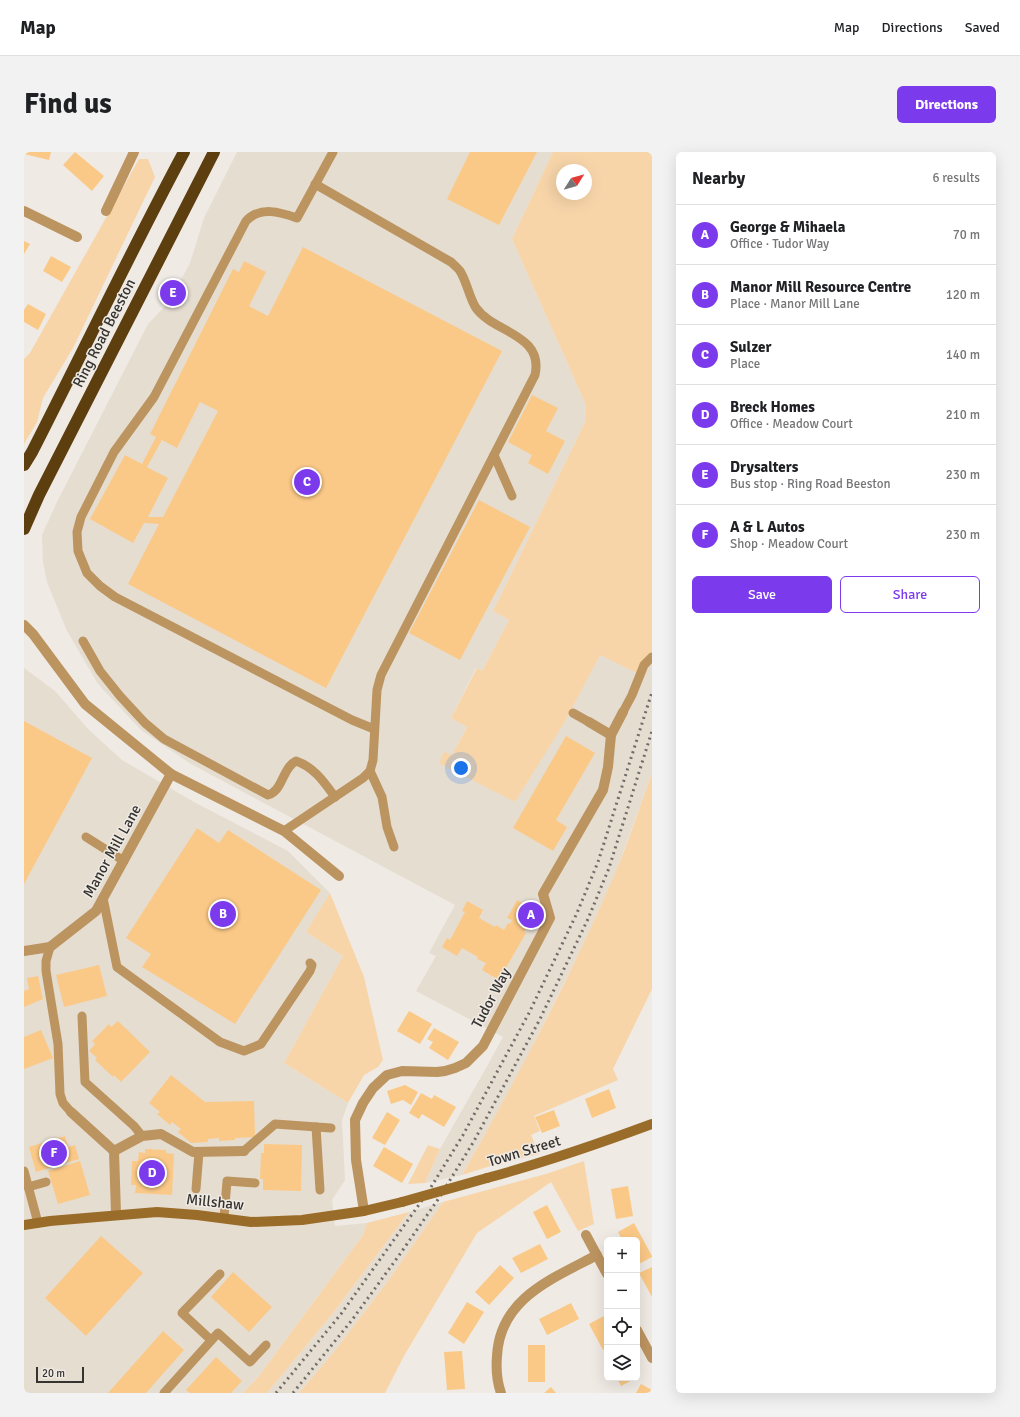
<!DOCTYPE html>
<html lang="en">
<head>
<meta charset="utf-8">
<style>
	body { margin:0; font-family:Signika,sans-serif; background:#f2f2f2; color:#202124 }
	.controls { position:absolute; right:12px; bottom:12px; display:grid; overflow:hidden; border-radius:6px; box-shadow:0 4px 16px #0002 }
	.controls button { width:36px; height:36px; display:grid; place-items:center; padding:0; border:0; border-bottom:1px solid #e0e0e0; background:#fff; color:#202124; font:20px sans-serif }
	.compass { position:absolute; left:532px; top:12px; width:36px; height:36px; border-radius:50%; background:#fff; box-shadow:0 4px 16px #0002; rotate:53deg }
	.scale { position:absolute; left:12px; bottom:10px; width:48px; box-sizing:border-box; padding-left:4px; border:2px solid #363431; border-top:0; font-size:11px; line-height:14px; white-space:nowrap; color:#363431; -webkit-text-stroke:3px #efeae3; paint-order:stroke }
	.you { position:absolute; left:437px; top:616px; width:14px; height:14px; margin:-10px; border:3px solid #fff; border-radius:50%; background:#1a73e8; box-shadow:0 0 0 6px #1a73e833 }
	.badge { display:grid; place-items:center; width:26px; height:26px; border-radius:50%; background:#7c3aed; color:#fff; font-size:13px; font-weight:700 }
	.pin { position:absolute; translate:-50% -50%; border:2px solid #fff; box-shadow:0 1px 4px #0006 }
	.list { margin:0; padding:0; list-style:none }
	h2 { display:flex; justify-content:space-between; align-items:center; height:52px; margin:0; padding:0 16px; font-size:17px }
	h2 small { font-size:13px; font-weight:400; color:#757577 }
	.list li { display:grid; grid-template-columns:26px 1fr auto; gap:12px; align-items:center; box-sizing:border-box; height:60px; padding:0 16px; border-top:1px solid #e0e0e0 }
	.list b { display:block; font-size:15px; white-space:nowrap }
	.list p { margin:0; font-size:13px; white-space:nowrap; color:#757577 }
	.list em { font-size:13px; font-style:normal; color:#757577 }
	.actions { display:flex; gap:8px; padding:12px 16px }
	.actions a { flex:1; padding:9px 0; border:1px solid #7c3aed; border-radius:6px; text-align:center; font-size:14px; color:#7c3aed }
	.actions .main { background:#7c3aed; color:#fff }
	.icon { flex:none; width:22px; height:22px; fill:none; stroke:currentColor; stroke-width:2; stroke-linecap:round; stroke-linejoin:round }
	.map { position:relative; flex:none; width:628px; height:1241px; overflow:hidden; border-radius:6px }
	header { display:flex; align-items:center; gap:24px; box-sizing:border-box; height:56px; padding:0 20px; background:#fff; border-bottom:1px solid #e0e0e0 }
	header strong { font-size:19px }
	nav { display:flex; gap:22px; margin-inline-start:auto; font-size:14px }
	.intro { display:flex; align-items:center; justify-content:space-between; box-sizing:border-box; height:96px; padding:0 24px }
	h1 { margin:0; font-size:28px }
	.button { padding:10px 18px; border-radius:6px; background:#7c3aed; color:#fff; font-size:14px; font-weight:700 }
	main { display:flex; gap:24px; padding:0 24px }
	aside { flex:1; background:#fff; border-radius:6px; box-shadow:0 4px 16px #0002 }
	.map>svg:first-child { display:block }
	.built { fill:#e6ddd1 }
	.green { fill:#f8d5a9; fill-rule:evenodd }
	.building { fill:#fbc987; fill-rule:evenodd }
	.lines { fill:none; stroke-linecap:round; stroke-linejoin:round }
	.lane { stroke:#bc9460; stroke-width:9 }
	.street { stroke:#bc9460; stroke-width:10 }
	.secondary { stroke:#9a6c29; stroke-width:10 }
	.highway { stroke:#5d3e0f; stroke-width:12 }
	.rail { stroke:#706d69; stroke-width:3; stroke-dasharray:2 4; stroke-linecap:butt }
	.secondary-bridge { stroke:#9a6c29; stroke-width:10 }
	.labels { text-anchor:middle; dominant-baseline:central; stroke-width:3; stroke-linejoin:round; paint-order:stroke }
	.street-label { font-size:15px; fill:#363431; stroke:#efeae3 }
</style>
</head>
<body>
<header>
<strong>Map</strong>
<nav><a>Map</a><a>Directions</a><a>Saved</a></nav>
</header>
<div class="intro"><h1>Find us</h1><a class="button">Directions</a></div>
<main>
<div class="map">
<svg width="628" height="1241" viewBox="0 0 628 1241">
	<rect width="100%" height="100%" fill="#efeae3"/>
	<g class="built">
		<path d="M 213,0 L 529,0 L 488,87 L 562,253 L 561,270 L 469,459 L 485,468 L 458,519 L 452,516 L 427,566 L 443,574 L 428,604 L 491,650 L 576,502 L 621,525 L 628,498 L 628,621 L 590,725 L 564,783 L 493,925 L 438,1023 L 401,1031 L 416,997 L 462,916 L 479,885 L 392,839 L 412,804 L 405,801 L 431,753 L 167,612 L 117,578 L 74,532 L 43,479 L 23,430 L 19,410 L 18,383 L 33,350 L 124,172 L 145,150 L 166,111 L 180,66 Z"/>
		<path d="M 0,516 L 31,539 L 64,577 L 98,608 L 170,650 L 264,699 L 306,741 L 282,780 L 319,804 L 260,911 L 324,951 L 318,968 L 321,1028 L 308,1048 L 311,1074 L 343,1071 L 339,1083 L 235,1224 L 219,1241 L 0,1241 Z"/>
		<path d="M 419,1050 L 364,1129 L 309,1201 L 275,1241 L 243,1241 L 309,1161 L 385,1060 Z"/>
	</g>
	<g class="green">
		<path d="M 529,0 L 628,0 L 628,498 L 621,525 L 576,503 L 540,571 L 491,650 L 415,611 L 420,600 L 428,603 L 443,575 L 427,566 L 453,516 L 458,519 L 485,468 L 469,459 L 561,270 L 562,253 L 488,87 ZM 538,18 L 562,18 L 562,42 L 538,42 Z"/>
		<path d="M 115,7 L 124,7 L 131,25 L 49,196 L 19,246 L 13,270 L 0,292 L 0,207 L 6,201 Z"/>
		<path d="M 628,621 L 628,837 L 589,917 L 594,928 L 510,964 L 516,979 L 507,983 L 515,1002 L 476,1011 L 438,1023 C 493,926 545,828 589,726 C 604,692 615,656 628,621 Z"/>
		<path d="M 306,741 L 340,825 L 359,908 L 354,915 L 340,923 L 324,951 L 260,911 L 319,804 L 282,780 Z"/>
		<path d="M 404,993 L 416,997 L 401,1031 L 384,1032 Z"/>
		<path d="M 560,1009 L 570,1072 L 554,1079 L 527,1030 L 453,1081 L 380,1204 L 361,1241 L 275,1241 L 309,1201 L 364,1129 L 419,1050 L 522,1022 Z"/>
		<path d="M 385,1060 L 309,1161 L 243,1241 L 219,1241 L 235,1224 L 339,1083 L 343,1071 Z"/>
	</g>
	<g class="building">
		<path d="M 0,0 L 27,0 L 25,8 L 0,2 Z"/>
		<path d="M 51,0 L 80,24 L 68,39 L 39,13 Z"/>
		<path d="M 446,0 L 513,0 L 475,73 L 423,47 Z"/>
		<path d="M 0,89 L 6,92 L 0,102 Z"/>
		<path d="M 279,95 L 478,199 L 302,536 L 104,432 L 135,372 L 120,371 L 109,391 L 66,367 L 101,303 L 118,312 L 132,285 L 126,282 L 209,117 L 215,120 L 220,109 L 242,120 L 225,154 L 244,164 ZM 176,250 L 194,259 L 139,365 L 124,365 L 144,326 L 123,315 L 138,288 L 153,296 Z"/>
		<path d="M 27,104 L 47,115 L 38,130 L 19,119 Z"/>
		<path d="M 4,152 L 22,162 L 14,178 L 0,170 L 0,158 Z"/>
		<path d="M 508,243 L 534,256 L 522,279 L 541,289 L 524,322 L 504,311 L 508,303 L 484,290 Z"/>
		<path d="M 455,348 L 506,375 L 436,508 L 385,481 Z"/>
		<path d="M 0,569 L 68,606 L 0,732 Z"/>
		<path d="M 542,584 L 571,601 L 532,668 L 543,675 L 529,699 L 489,676 Z"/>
		<path d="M 173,676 L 195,691 L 204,678 L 297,738 L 211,872 L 118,815 L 127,802 L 102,786 Z"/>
		<path d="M 493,748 L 515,761 L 505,778 L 502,777 L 500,780 L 502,781 L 475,828 L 458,818 L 462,811 L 453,807 L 454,805 L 438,796 L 433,804 L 418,795 L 423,786 L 426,788 L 441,760 L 438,759 L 443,749 L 459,758 L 455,766 L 471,775 L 472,773 L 480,778 L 484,771 L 486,772 L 488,768 L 483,766 Z"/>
		<path d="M 75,813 L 83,844 L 40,855 L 32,823 Z"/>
		<path d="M 14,824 L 19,847 L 0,855 L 0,839 L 5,837 L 3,826 Z"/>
		<path d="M 385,859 L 408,872 L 396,892 L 373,879 Z"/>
		<path d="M 94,869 L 126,900 L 97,930 L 90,923 L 89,925 L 71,908 L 73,906 L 65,899 L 71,892 L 68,889 L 85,872 L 87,875 Z"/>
		<path d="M 410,876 L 435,890 L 424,908 L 405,896 L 409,890 L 403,887 Z"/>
		<path d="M 17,878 L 29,906 L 0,917 L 0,885 Z"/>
		<path d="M 147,923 L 181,950 L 230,949 L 231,985 L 211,986 L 211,988 L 195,989 L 195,986 L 184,987 L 184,990 L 167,991 L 154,980 L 157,977 L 148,970 L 146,973 L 133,962 L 136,960 L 125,951 Z"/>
		<path d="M 381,933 L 394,940 L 387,953 L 379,948 L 367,952 L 363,939 Z"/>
		<path d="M 585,937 L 592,956 L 568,966 L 561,947 Z"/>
		<path d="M 397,941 L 408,947 L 410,943 L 432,955 L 420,975 L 398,962 L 395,967 L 385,961 Z"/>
		<path d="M 530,958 L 536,974 L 518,981 L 511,965 Z"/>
		<path d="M 363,960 L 376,968 L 361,993 L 348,986 Z"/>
		<path d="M 41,984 L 44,995 L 51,993 L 55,1007 L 12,1020 L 5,995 Z"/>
		<path d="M 240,992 L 278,993 L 277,1039 L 239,1038 L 239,1027 L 236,1027 L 237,1001 L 240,1001 Z"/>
		<path d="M 360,995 L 389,1012 L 378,1031 L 349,1014 Z"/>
		<path d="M 121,997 L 142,998 L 142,1001 L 150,1002 L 148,1043 L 111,1041 L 112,1033 L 107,1033 L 108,1009 L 114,1009 L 115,1000 L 121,1001 Z"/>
		<path d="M 56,1009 L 66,1043 L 34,1052 L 24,1019 Z"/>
		<path d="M 604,1034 L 609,1064 L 592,1067 L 587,1037 Z"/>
		<path d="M 523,1053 L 537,1080 L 523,1087 L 509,1060 Z"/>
		<path d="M 610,1071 L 628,1104 L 628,1105 L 613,1113 L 613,1088 L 598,1088 L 594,1080 Z"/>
		<path d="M 77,1084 L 119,1121 L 62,1184 L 21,1146 Z"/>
		<path d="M 516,1092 L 524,1107 L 497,1121 L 488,1106 Z"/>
		<path d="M 476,1113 L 490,1126 L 465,1153 L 451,1140 Z"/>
		<path d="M 628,1115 L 628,1145 L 615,1121 Z"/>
		<path d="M 209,1120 L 248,1155 L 225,1180 L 187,1145 Z"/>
		<path d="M 443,1150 L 460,1160 L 440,1192 L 424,1181 Z"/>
		<path d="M 547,1151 L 555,1167 L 523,1183 L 515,1167 Z"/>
		<path d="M 580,1164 L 583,1169 L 583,1195 L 579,1198 L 565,1172 Z"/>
		<path d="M 139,1179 L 160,1198 L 122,1241 L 84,1241 Z"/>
		<rect x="504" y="1193" width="17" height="37"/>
		<path d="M 438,1199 L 441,1237 L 423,1238 L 420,1200 Z"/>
		<path d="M 192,1205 L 218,1229 L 207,1241 L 166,1241 L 162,1238 Z"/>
		<path d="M 593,1226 L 612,1226 L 597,1234 Z"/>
		<path d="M 617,1232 L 628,1238 L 628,1241 L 612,1241 Z"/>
		<path d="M 527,1235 L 532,1241 L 520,1241 Z"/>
	</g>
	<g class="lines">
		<g class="lane">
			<path d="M 309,0 L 273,66 C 256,60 236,54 222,69 L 130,245 L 90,300 L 57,365 L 53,380 L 54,399 L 63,421 L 76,434 L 91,445 L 328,568 L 350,577"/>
			<path d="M 470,303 L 488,344"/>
			<path d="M 59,489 L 76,519 L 96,544 L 121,571 L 140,587 L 244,643 C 259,639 258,616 272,609 C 290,615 300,630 311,645"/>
			<path d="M 599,560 L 608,543 L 620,513 L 628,505"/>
			<path d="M 549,561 L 565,570"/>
			<path d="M 346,619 L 358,645 L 363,675 L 370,695"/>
			<path d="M 260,679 L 339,626 L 346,619 L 349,608 L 353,538 L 357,523 L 511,223 C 520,182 470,181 452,156 C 445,145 443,130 436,119 C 434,116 430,113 427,110 L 291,32"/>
			<path d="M 62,685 L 100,709"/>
			<path d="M 79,746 L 93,815 L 196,890 L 220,899 L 237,892 L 286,819 L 288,813 L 286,811"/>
			<path d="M 26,795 L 22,809 L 22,819 L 34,892 L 36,942 L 39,951 L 47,960"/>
			<path d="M 58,864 L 61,930 L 110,974 L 118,984"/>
			<path d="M 292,975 L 296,1038"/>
			<path d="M 220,999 L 251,972 L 307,976"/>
			<path d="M 0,1019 L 14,1071"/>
			<path d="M 4,1035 L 22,1030"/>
			<path d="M 172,1037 L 175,1000"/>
			<path d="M 200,1066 L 203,1029 L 231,1031"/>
			<path d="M 187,1188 L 158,1161 L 196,1122"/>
			<path d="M 140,1241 L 194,1181 L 226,1210 L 242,1193"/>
		</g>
		<g class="street">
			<path d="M 0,59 L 53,85"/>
			<path d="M 82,59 L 110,0"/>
			<path d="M 0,473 L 9,482 L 61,552 L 147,622 L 260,679 L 315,724"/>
			<path d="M 565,570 L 587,583"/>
			<path d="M 0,799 L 26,795 L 72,759 L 147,622"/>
			<path d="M 47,960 L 90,999 L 92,1062"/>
			<path d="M 90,999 L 118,984 L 137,982 L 169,1000 L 220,999"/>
			<path d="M 340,1059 L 332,1008 L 331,968 L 339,951 L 349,936 L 363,923 L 378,919 L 413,920 L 421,919 L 431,916 L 442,911 L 459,894 L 526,766 L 519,742 L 579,638 L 584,615 L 587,583 L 599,560"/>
			<path d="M 562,1083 L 583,1122"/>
			<path d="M 613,1178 L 628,1206"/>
			<path d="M 477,1241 C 473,1230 472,1216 473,1204 C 476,1146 528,1127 573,1103"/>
		</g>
		<g class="secondary">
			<path d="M 463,1026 C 519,1011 574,992 628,972"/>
			<path d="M 0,1073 L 26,1069 L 133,1060 L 173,1063 L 227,1070 L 278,1068 L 340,1059 L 378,1050"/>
		</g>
		<g class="highway">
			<path d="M 0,313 L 8,300 C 59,200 107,99 160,0"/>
			<path d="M 0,377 L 15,343 L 190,0"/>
		</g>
		<g class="rail">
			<path d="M 252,1241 L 317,1162 L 404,1040 L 439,983 L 505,861 L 553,761 L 574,710 L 628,540"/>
			<path d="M 269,1241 L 328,1168 L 376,1102 L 415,1046 L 450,989 L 516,867 L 564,767 L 585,716 L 628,579"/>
		</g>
		<path class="secondary-bridge" d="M 378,1050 L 463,1026"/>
	</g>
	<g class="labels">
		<g class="street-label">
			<text transform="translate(80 181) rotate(-63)">Ring Road Beeston</text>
			<text transform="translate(88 699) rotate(-61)">Manor Mill Lane</text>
			<text transform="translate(467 846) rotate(-62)">Tudor Way</text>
			<text transform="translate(500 999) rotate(-17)">Town Street</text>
			<text transform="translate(191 1050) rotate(6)">Millshaw</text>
		</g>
	</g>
</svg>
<div class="controls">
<button>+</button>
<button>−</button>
<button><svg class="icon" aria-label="locate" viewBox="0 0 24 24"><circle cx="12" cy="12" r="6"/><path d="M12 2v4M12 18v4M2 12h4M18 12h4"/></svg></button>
<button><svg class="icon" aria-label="layers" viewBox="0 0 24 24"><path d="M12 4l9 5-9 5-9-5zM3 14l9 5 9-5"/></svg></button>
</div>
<svg class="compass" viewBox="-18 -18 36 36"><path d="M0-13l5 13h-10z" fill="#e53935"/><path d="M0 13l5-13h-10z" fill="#757577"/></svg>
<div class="scale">20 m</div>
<div class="you"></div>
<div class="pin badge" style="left:507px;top:763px">A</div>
<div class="pin badge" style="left:199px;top:762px">B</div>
<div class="pin badge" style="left:283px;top:330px">C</div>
<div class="pin badge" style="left:128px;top:1021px">D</div>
<div class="pin badge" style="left:149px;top:141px">E</div>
<div class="pin badge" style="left:30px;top:1001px">F</div>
</div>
<aside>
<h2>Nearby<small>6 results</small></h2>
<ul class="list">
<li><span class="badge">A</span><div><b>George &amp; Mihaela</b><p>Office · Tudor Way</p></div><em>70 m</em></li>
<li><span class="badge">B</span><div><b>Manor Mill Resource Centre</b><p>Place · Manor Mill Lane</p></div><em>120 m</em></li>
<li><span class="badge">C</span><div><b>Sulzer</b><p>Place</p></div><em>140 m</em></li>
<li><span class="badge">D</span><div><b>Breck Homes</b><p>Office · Meadow Court</p></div><em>210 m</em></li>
<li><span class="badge">E</span><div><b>Drysalters</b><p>Bus stop · Ring Road Beeston</p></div><em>230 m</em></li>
<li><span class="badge">F</span><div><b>A &amp; L Autos</b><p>Shop · Meadow Court</p></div><em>230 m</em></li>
</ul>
<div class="actions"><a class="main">Save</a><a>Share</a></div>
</aside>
</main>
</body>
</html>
